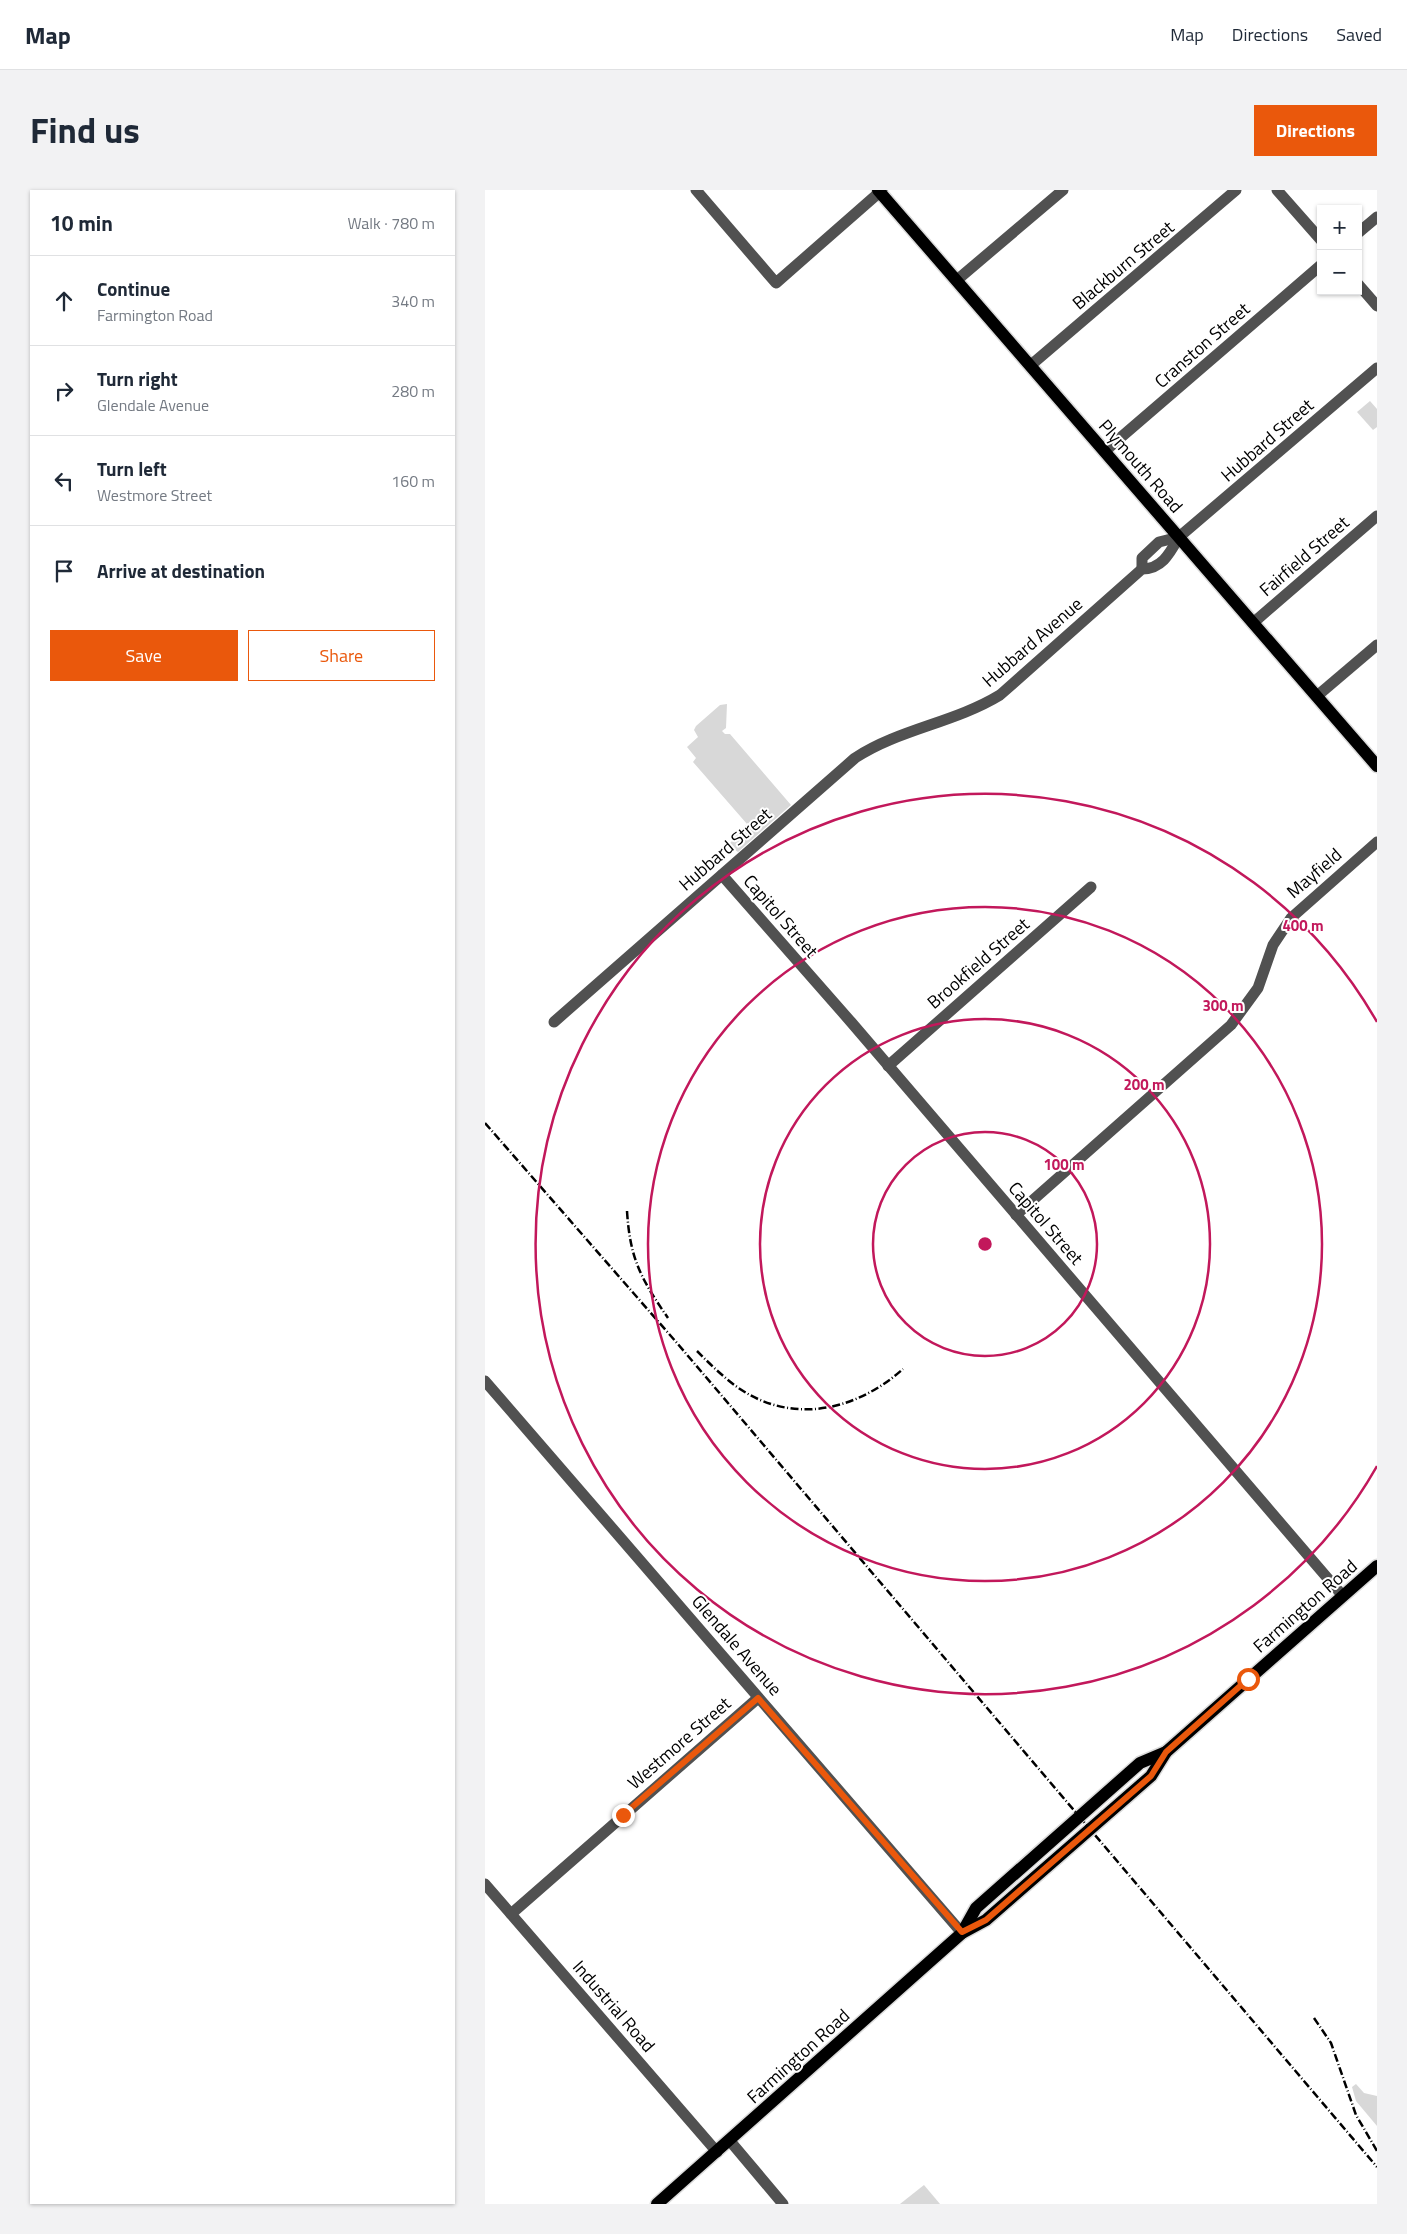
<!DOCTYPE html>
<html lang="en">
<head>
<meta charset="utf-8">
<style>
	body { margin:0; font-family:"Titillium Web",sans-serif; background:#f2f2f3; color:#1f2937 }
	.controls { position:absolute; right:15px; top:15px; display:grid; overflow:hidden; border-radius:0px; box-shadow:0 1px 4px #0004 }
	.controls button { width:45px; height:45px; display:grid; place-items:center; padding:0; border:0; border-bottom:1px solid #e0e1e3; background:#fff; color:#1f2937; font:25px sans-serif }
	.stop { position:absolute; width:15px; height:15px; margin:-11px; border:4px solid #ea580c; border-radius:50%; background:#fff }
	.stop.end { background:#ea580c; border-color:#fff; box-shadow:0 1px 5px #0008 }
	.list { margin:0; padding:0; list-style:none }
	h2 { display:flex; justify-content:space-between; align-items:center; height:65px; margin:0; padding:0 20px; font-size:21px }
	h2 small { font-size:16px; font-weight:400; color:#747a83 }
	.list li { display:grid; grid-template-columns:32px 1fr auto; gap:15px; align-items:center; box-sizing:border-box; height:90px; padding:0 20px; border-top:1px solid #e0e1e3 }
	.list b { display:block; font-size:19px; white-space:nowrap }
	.list p { margin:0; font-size:16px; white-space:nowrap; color:#747a83 }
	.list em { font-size:16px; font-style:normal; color:#747a83 }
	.actions { display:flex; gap:10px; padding:15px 20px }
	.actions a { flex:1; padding:11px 0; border:1px solid #ea580c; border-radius:0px; text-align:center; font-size:18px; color:#ea580c }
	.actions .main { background:#ea580c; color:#fff }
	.icon { flex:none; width:28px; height:28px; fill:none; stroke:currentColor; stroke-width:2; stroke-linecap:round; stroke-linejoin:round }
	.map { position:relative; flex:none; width:892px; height:2014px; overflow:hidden; border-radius:0px }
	header { display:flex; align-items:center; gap:30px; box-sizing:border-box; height:70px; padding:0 25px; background:#fff; border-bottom:1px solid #e0e1e3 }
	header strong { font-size:24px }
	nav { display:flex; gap:28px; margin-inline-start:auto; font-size:18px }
	.intro { display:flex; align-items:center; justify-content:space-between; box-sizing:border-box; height:120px; padding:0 30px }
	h1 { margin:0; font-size:35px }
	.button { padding:12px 22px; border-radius:0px; background:#ea580c; color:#fff; font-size:18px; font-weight:700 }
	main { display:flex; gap:30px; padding:0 30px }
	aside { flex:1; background:#fff; border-radius:0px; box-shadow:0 1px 4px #0004 }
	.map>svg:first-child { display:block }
	.green { fill:#d8d8d8 }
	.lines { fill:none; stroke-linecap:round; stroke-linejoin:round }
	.major-casing { stroke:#dbdbdb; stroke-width:15 }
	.minor { stroke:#515151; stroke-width:11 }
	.major { stroke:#000; stroke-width:12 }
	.rail { stroke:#000; stroke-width:2.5; stroke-dasharray:8 2.5 1 2.5; stroke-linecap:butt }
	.route { stroke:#ea580c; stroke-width:6 }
	.ring { fill:none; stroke:#c2185b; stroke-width:2.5 }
	.labels { text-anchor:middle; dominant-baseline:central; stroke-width:4; stroke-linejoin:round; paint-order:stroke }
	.street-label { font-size:18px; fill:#000; stroke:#fff }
	.centre { fill:#c2185b; stroke:#fff; stroke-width:2.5 }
	.ring-label { font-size:15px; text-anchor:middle; font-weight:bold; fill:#c2185b; stroke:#fff; stroke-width:4; stroke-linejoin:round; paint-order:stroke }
</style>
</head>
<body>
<header>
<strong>Map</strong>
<nav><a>Map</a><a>Directions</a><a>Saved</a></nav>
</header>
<div class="intro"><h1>Find us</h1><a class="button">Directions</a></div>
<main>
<aside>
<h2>10 min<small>Walk · 780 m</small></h2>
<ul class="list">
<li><svg class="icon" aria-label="ahead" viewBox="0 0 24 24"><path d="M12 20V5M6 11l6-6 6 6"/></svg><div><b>Continue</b><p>Farmington Road</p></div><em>340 m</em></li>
<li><svg class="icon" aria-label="right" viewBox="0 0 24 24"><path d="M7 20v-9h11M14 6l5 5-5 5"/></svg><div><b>Turn right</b><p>Glendale Avenue</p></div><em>280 m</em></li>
<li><svg class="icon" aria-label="left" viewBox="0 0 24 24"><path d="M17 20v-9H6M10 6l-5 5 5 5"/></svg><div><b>Turn left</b><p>Westmore Street</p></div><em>160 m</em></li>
<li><svg class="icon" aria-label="arrive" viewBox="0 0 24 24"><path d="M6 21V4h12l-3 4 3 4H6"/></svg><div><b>Arrive at destination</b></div></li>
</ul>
<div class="actions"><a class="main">Save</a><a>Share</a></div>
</aside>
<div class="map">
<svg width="892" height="2014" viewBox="0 0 892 2014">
	<rect width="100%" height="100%" fill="#fff"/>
	<g class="green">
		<path d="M 885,211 L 892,219 L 892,237 L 888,240 L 872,222 Z"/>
		<path d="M 242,514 L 241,538 L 237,541 L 240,544 L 245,544 L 306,615 L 253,662 L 243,655 L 250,648 L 249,646 L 262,634 L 208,572 L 211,568 L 202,557 L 213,547 L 209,540 L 211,536 L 235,515 Z"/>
		<path d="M 871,1894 L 879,1903 L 892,1906 L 892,1936 L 871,1911 L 867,1897 Z"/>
		<path d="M 439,1995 L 455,2014 L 415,2014 Z"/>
	</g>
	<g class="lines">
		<g class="major-casing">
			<g id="major">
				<path d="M 393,0 L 892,576"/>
				<path d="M 477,1743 L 491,1718 L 655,1573 L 681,1562"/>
				<path d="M 172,2014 L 477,1743 L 501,1730 L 666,1586 L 681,1562 L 892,1376"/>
			</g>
		</g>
		<g class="minor">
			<path d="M 211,0 L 291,93 L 397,0"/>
			<path d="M 792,0 L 836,50"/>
			<path d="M 873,43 L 892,27"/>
			<path d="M 472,90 L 578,0"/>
			<path d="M 873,94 L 892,116"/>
			<path d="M 546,175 L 751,0"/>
			<path d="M 620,261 L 836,75"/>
			<path d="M 657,379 L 657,368 L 674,352 L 694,347"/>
			<path d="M 768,433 L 892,326"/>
			<path d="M 832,506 L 892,455"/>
			<path d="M 237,685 L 366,832 L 857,1405"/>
			<path d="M 69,832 L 370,568 C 414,539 469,533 515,505 L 657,379 C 677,379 685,363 694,347 L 892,178"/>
			<path d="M 403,876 L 606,697"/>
			<path d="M 531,1025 L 746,835 L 773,798 L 788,755 L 806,728 L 892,652"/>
			<path d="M 0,1191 L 477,1743"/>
			<path d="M 0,1694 L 232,1962"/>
			<path d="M 26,1724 L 273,1508"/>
			<path d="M 245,1951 L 298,2014"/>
		</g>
		<use href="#major" class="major"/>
		<g class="rail">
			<path d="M 0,933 L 192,1153 L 892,1977"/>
			<path d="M 142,1021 C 145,1069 156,1089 183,1128"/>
			<path d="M 212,1161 C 225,1174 239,1188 255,1199 C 309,1235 372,1220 418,1179"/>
			<path d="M 829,1828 L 846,1853 L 871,1925 L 892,1961"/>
		</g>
	</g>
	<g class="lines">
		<path class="route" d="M 138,1625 L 273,1508 L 477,1742 L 501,1730 L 666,1586 L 681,1562 L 763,1489"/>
	</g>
	<g class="ring">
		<circle cx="500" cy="1054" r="112"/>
		<circle cx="500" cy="1054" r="225"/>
		<circle cx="500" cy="1054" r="337"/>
		<path d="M892 1276A450 450 0 1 1 892 832"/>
	</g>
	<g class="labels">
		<g class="street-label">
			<text transform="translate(638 75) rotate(-40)">Blackburn Street</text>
			<text transform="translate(717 155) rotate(-41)">Cranston Street</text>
			<text transform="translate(782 250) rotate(-41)">Hubbard Street</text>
			<text transform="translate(656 276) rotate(49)">Plymouth Road</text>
			<text transform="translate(819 366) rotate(-41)">Fairfield Street</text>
			<text transform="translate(547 452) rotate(-41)">Hubbard Avenue</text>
			<text transform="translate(240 659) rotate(-41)">Hubbard Street</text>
			<text transform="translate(829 683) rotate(-41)">Mayfield</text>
			<text transform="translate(296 726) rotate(49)">Capitol Street</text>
			<text transform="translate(493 773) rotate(-41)">Brookfield Street</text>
			<text transform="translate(561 1033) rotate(49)">Capitol Street</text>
			<text transform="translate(820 1416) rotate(-41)">Farmington Road</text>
			<text transform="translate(252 1455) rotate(49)">Glendale Avenue</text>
			<text transform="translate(194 1553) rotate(-41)">Westmore Street</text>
			<text transform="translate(129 1816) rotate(49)">Industrial Road</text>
			<text transform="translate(313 1866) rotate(-42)">Farmington Road</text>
		</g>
	</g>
	<circle cx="500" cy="1054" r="8" class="centre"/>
	<g class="ring-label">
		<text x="818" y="741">400 m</text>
		<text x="738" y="821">300 m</text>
		<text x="659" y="900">200 m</text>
		<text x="579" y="980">100 m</text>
	</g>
</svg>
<div class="controls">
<button>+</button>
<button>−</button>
</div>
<div class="stop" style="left:763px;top:1489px"></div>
<div class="stop end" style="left:138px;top:1625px"></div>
</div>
</main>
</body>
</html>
